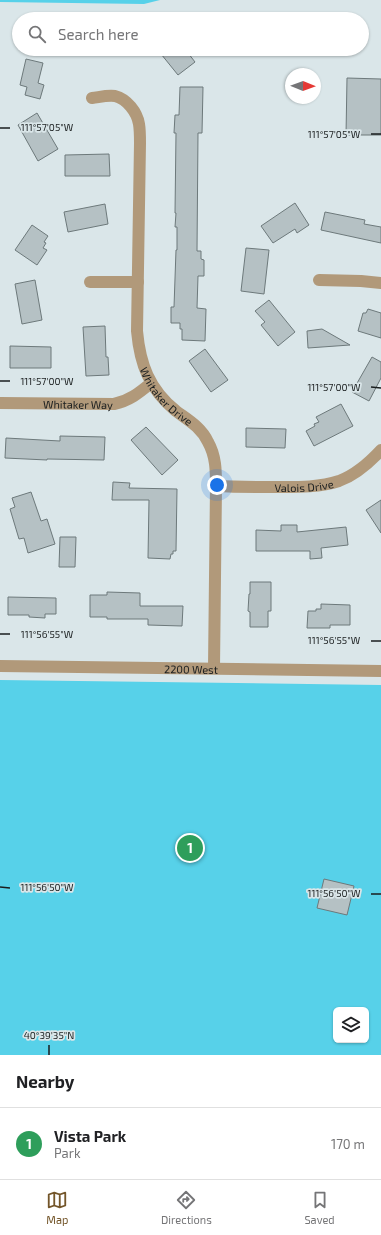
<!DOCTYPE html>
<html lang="en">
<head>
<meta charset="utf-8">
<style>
	body { margin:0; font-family:"Exo 2",sans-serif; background:#f6f6f6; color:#202124 }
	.controls { position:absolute; right:12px; bottom:12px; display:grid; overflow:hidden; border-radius:6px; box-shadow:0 1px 3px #0004 }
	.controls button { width:36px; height:36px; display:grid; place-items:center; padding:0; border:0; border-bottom:1px solid #e0e0e0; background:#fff; color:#202124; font:20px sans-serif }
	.compass { position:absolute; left:285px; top:68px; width:36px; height:36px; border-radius:50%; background:#fff; box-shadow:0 1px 3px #0004; rotate:91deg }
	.you { position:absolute; left:217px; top:485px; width:14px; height:14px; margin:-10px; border:3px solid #fff; border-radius:50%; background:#1a73e8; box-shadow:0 0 0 6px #1a73e833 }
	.badge { display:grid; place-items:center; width:26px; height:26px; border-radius:50%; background:#735529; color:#fff; font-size:13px; font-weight:700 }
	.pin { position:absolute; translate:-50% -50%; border:2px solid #fff; box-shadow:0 1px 4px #0006 }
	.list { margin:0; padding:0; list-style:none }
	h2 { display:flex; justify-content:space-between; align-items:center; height:52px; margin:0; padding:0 16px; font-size:17px }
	h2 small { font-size:13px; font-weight:400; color:#757577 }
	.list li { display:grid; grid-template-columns:26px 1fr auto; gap:12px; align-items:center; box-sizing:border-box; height:72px; padding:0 16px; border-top:1px solid #e0e0e0 }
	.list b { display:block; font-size:15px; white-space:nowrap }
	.list p { margin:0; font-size:13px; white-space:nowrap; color:#757577 }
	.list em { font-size:13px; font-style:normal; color:#757577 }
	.icon { flex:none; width:22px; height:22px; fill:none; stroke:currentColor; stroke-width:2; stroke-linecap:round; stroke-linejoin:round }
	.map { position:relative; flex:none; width:381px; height:1055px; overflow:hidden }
	.search { position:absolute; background:#fff; box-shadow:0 1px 3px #0004; left:12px; right:12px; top:12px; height:44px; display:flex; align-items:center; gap:10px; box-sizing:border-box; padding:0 14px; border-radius:22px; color:#757577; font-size:15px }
	.sheet { height:124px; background:#fff }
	nav { display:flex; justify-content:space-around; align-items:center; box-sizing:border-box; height:56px; border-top:1px solid #e0e0e0; background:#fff; font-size:11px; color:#757577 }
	nav a { display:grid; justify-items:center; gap:2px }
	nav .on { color:#735529 }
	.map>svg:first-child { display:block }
	.green { fill:#57d1e9; fill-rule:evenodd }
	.building { fill:#b5c1c4; stroke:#6d797b }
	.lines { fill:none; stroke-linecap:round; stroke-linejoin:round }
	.minor { stroke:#b1997a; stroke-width:12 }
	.ticks { fill:none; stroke:#1a1e1f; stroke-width:1.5 }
	.labels { text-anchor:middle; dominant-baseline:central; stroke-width:3.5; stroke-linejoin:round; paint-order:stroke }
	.street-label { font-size:11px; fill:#1a1e1f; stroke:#dae6e9 }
	.ticks-label { font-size:10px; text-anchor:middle; fill:#1a1e1f; stroke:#dae6e9; stroke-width:3.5; stroke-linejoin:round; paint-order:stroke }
</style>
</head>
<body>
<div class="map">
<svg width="381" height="1055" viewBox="0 0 381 1055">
	<rect width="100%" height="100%" fill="#dae6e9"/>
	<g class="green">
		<path d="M 0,0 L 160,0 L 144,4 L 0,2 Z"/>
		<path d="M 0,680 L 381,685 L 381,1055 L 0,1055 ZM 336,1010 L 366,1010 L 366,1040 L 336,1040 Z"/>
	</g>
	<g class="building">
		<path d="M 157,49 L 185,49 L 195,62 L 178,75 Z"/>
		<path d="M 26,59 L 43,63 L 38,83 L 44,85 L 40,99 L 25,95 L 27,87 L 20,85 Z"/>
		<path d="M 347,78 L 381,79 L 381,135 L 346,135 Z"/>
		<path d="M 180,87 L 203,87 L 202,133 L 198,133 L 197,251 L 201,251 L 201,259 L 204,260 L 204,276 L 198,276 L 197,308 L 206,309 L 205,341 L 182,340 L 182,329 L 180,329 L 180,323 L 171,323 L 171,307 L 174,307 L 176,250 L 177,250 L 177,227 L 175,227 L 176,213 L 175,213 L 176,133 L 174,133 L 175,115 L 179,115 Z"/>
		<path d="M 37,113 L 58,149 L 38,161 L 18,125 Z"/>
		<path d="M 109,154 L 110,176 L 65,176 L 65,155 Z"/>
		<path d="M 295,203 L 309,225 L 297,233 L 295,229 L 273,243 L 261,226 Z"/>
		<path d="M 105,204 L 108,224 L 68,232 L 64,212 Z"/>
		<path d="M 325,212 L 365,220 L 364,224 L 381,227 L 381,243 L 321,230 Z"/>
		<path d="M 32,225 L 48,236 L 44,242 L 46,243 L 43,248 L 47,250 L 37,265 L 15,250 Z"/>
		<path d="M 246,248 L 269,250 L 264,294 L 241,291 Z"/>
		<path d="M 35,280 L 42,320 L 22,324 L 15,284 Z"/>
		<path d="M 269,300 L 295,332 L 278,346 L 261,325 L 265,322 L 255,311 Z"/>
		<path d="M 368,309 L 381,313 L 381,338 L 358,331 L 363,313 L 366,313 Z"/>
		<path d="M 105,326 L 106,357 L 108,357 L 109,375 L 86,376 L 83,327 Z"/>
		<path d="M 322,329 L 350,345 L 308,348 L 307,331 Z"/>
		<path d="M 10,346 L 51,347 L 51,368 L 10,368 Z"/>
		<path d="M 205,349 L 228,380 L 211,392 L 189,361 Z"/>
		<path d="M 372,357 L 381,362 L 381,378 L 369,401 L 352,392 Z"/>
		<path d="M 341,404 L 353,426 L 314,446 L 306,431 L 315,426 L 314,424 L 319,422 L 316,417 Z"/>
		<path d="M 146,427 L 178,460 L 162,475 L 131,440 Z"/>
		<path d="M 246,428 L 286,429 L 285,448 L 246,447 Z"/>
		<path d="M 60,436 L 105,437 L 104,460 L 47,459 L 47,460 L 5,458 L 6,438 L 60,441 Z"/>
		<path d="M 113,482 L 130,483 L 129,488 L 177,489 L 176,551 L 173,551 L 173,554 L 171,554 L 170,559 L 148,558 L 149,500 L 112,500 Z"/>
		<path d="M 31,492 L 41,521 L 47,519 L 55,544 L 28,553 L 24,538 L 19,539 L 10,509 L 15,507 L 12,498 Z"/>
		<path d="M 381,500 L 381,533 L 366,510 Z"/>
		<path d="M 281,525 L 297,525 L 297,532 L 346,527 L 348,545 L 321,548 L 322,558 L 310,559 L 310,551 L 256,551 L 256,530 L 281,531 Z"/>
		<path d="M 60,537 L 76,537 L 75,567 L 59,567 Z"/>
		<path d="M 250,582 L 271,582 L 271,611 L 268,611 L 268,627 L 250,627 L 250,612 L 248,611 L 249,594 L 250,594 Z"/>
		<path d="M 107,592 L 140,593 L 140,606 L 183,606 L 182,626 L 148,625 L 148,619 L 107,619 L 107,617 L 90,617 L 90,595 L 107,595 Z"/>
		<path d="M 8,597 L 56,598 L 56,614 L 45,614 L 45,618 L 29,617 L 29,615 L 8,615 Z"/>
		<path d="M 321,604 L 350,605 L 350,625 L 330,625 L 330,628 L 307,628 L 308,611 L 316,611 L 316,609 L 321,609 Z"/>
		<path d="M 324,879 L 354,886 L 347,915 L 317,908 Z"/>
	</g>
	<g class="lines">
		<g class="minor">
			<path id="s1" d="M 92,98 C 100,97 107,95 115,96 C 127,99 137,112 139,124 C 140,130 140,137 140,143 L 137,331 C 140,364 149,389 176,411 C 188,420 201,427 208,442 C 216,456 216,471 216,486 L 214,668"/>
			<path d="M 319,280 L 361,281 L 381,283"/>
			<path d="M 90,282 L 138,282"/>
			<path id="s2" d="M 0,403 L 114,404 C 129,401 139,393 151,383"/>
			<path id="s3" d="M 216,486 C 235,487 253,487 272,487 C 294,487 318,488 339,481 C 355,475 369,463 381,450"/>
			<path id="s4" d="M 0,666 L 381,671"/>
		</g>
	</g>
	<path class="ticks" d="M 0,128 L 10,128M 371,134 L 381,134M 0,381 L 10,381M 371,387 L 381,388M 0,634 L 10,634M 371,641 L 381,641M 0,887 L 10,888M 371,894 L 381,894M 49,1055 L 49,1045"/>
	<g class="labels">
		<g class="street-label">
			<text stroke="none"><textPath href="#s1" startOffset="343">Whitaker Drive</textPath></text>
			<text stroke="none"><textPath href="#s2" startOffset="78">Whitaker Way</textPath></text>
			<text stroke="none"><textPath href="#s3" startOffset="88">Valois Drive</textPath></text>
			<text stroke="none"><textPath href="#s4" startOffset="191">2200 West</textPath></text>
		</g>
	</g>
	<g class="ticks-label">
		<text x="47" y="131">111°57'05"W</text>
		<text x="334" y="138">111°57'05"W</text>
		<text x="47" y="385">111°57'00"W</text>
		<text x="334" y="391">111°57'00"W</text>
		<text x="47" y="638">111°56'55"W</text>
		<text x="334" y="644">111°56'55"W</text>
		<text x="47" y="891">111°56'50"W</text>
		<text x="334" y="897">111°56'50"W</text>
		<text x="49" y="1039">40°39'35"N</text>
	</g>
</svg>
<div class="controls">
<button><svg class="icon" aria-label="layers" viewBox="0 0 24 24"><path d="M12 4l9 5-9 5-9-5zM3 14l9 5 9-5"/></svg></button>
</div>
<svg class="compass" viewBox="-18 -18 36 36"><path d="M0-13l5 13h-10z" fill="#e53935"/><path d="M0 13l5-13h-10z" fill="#757577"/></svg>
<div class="you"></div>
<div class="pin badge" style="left:190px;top:848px;background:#2e9e5b">1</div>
<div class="search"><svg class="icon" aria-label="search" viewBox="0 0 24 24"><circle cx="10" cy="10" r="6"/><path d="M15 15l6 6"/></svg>Search here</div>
</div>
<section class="sheet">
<h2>Nearby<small></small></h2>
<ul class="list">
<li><span class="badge" style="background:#2e9e5b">1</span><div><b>Vista Park</b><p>Park</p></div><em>170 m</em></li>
</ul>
</section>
<nav>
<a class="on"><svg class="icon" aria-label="map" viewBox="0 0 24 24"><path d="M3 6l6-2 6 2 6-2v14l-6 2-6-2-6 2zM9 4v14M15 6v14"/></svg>Map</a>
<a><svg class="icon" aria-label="directions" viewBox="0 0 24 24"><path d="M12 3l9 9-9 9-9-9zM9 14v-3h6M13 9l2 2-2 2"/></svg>Directions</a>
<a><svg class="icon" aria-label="saved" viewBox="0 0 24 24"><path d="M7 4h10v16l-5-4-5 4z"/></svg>Saved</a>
</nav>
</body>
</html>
